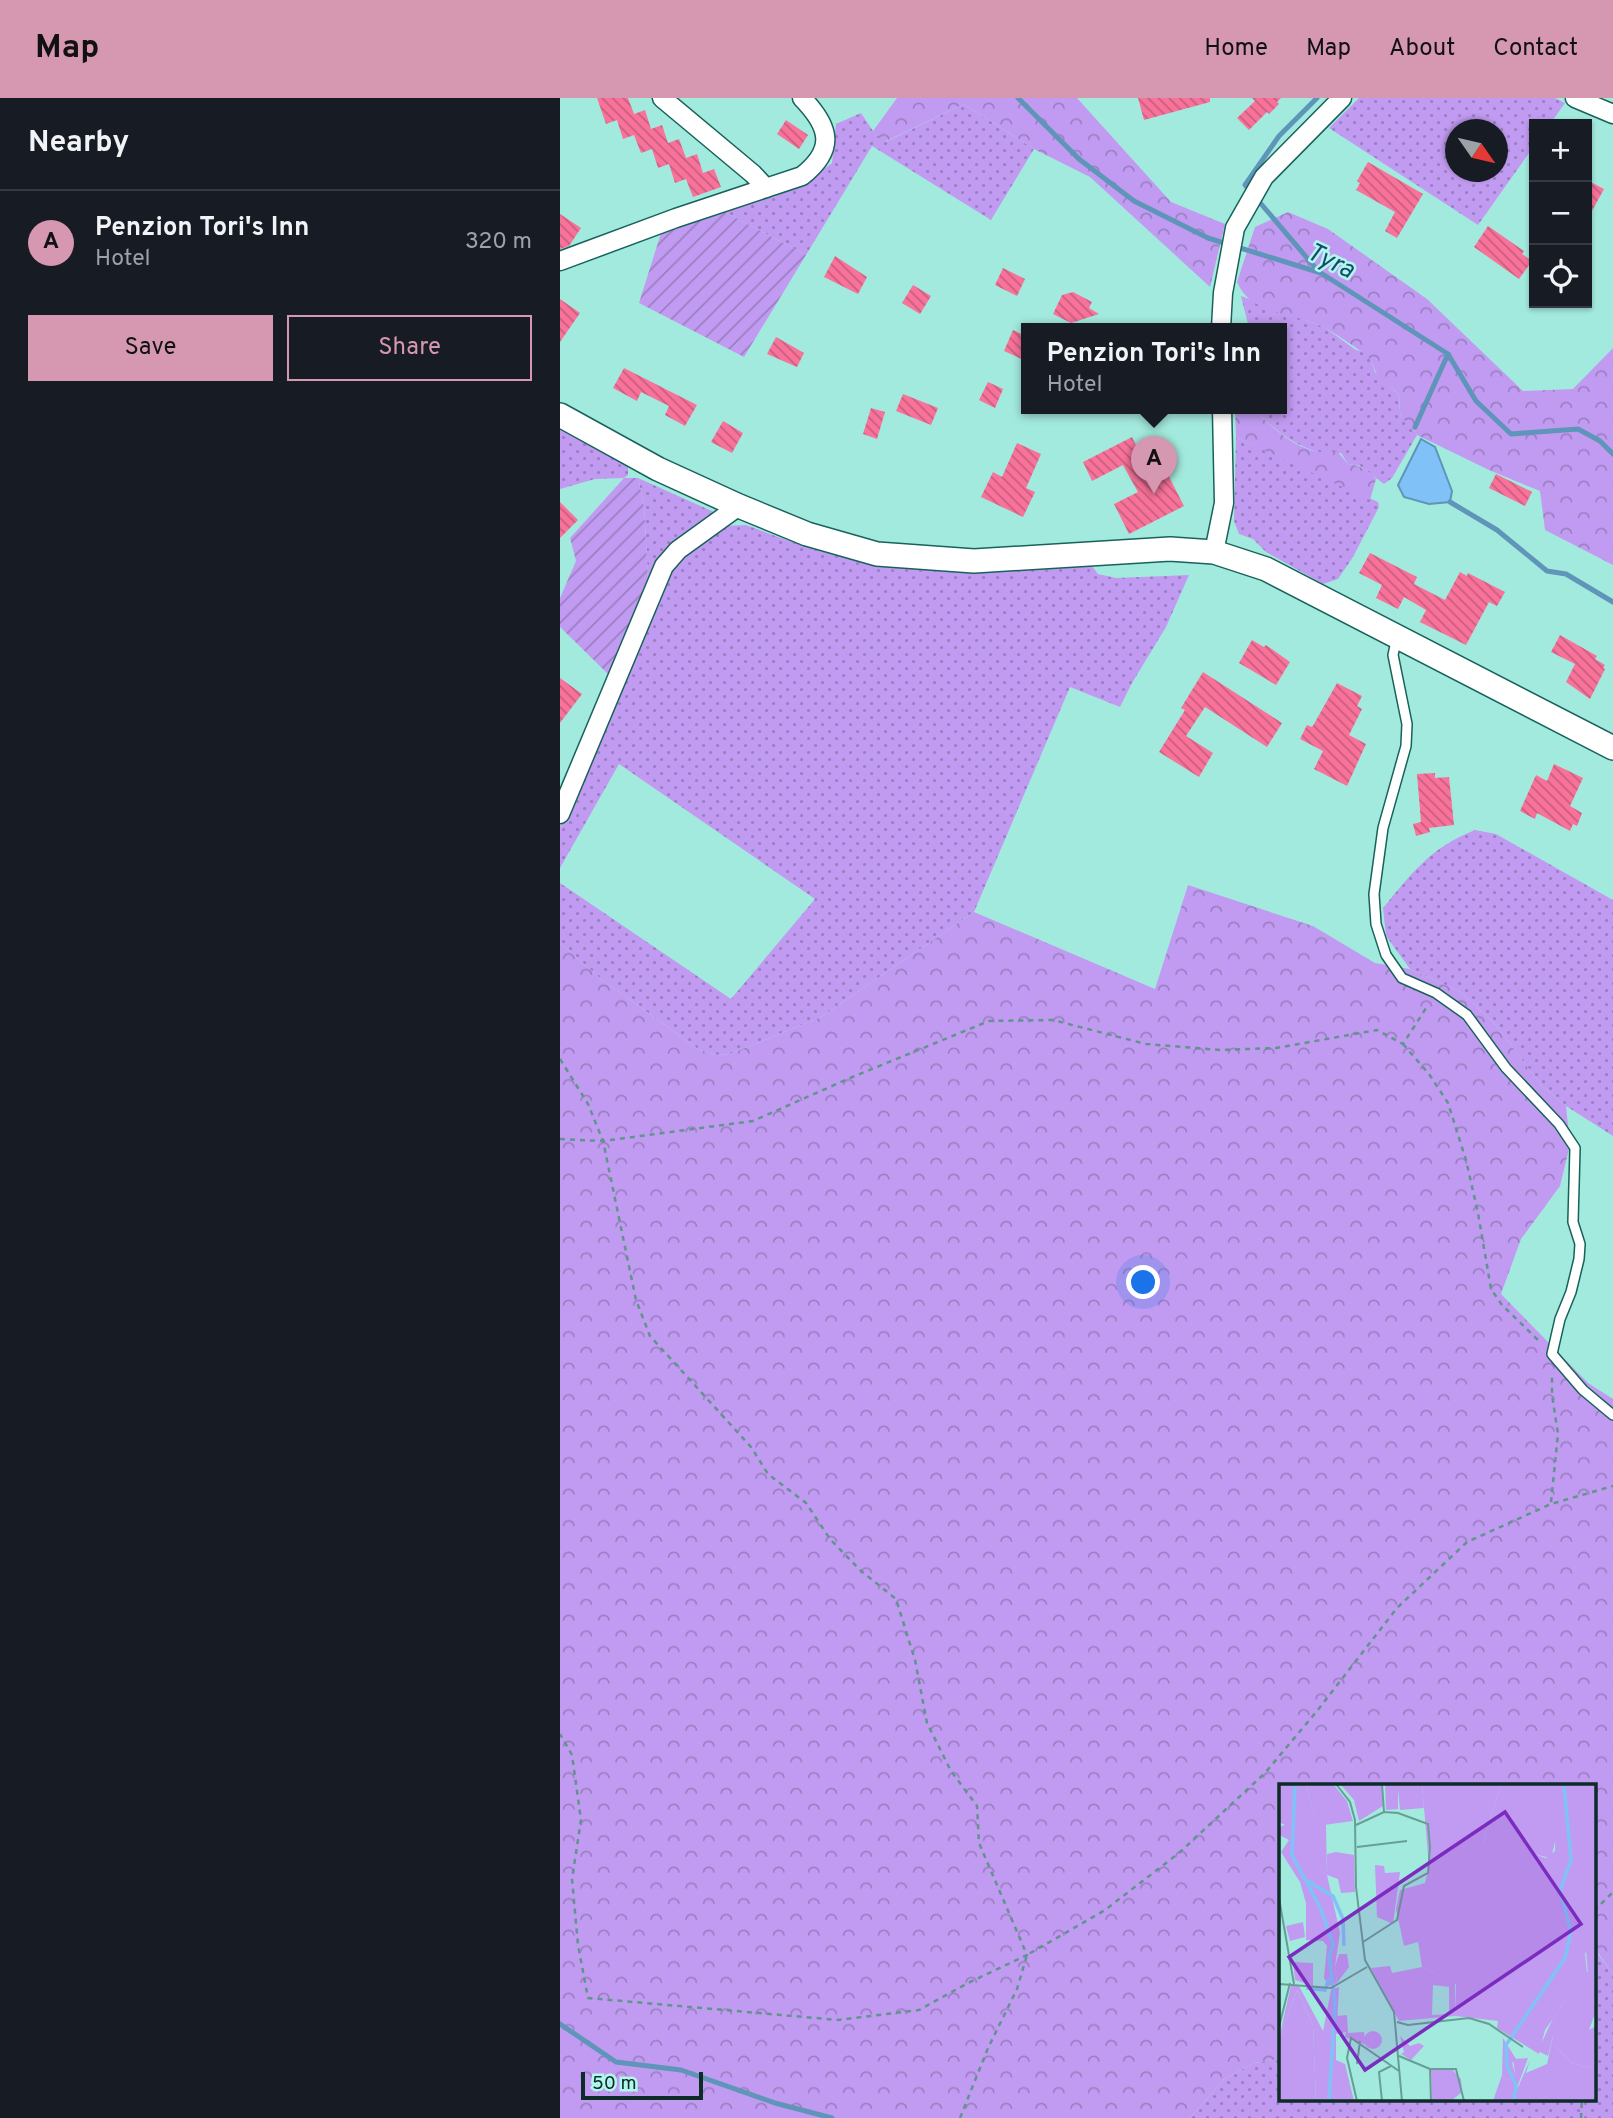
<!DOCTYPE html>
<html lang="en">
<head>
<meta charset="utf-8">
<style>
	body { margin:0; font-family:Overpass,sans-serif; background:#20242c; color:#f1f3f6 }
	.controls { position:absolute; right:21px; top:21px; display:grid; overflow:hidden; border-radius:0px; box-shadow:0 2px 5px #0004 }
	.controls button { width:63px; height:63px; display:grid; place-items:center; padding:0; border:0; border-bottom:2px solid #363941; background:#171b24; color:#f1f3f6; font:35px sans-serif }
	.compass { position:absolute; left:885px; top:21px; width:63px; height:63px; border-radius:50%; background:#171b24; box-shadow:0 2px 5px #0004; rotate:124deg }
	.scale { position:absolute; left:21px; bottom:18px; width:122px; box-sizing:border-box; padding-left:7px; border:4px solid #0d2b27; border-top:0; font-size:19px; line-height:24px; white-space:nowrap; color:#0d2b27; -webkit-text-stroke:5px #b0f7ec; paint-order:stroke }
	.you { position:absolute; left:584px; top:1185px; width:24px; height:24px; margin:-18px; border:5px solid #fff; border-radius:50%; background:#1a73e8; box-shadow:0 0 0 10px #1a73e833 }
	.badge { display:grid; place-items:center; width:46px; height:46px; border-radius:50%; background:#d697b1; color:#111; font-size:23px; font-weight:700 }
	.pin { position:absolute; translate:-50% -58px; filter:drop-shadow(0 2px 4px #0008) }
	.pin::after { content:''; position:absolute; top:37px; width:24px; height:21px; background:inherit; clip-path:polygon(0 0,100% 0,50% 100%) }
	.popup { position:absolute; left:461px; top:225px; width:266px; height:91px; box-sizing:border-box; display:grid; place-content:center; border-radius:0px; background:#171b24; filter:drop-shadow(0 2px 5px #0005); font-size:23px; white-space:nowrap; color:#9ea1a6 }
	.popup b { font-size:26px; color:#f1f3f6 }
	.popup::after { content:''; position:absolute; left:50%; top:100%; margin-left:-14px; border:14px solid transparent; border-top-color:#171b24 }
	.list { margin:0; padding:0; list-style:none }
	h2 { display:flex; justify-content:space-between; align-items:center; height:91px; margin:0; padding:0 28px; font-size:30px }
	h2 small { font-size:23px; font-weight:400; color:#9ea1a6 }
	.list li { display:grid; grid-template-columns:46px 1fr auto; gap:21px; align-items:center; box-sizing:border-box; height:105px; padding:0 28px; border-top:2px solid #363941 }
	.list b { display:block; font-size:26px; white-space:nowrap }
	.list p { margin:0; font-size:23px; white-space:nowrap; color:#9ea1a6 }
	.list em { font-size:23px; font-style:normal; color:#9ea1a6 }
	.actions { display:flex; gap:14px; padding:21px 28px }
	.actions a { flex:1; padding:16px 0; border:2px solid #d697b1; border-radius:0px; text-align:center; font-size:24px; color:#d697b1 }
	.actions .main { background:#d697b1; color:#111 }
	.icon { flex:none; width:38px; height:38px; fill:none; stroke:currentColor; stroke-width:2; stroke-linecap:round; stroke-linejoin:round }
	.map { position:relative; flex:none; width:1053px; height:2020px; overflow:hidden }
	header { display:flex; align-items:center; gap:42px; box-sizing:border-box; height:98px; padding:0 35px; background:#d697b1; color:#111 }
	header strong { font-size:33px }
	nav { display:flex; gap:38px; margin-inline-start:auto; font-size:24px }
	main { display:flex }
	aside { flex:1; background:#171b24 }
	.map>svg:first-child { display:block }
	.grass { fill:url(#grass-dots); fill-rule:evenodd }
	.forest { fill:url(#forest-crowns) }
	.garden { fill:url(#garden-furrows) }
	.water { fill:#80c2f7; stroke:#5e95b9; stroke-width:2 }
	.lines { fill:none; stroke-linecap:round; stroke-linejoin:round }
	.stream { stroke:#5e95b9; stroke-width:5 }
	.building { fill:url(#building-back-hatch) }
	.service-casing { stroke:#17625a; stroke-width:12 }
	.minor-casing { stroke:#17625a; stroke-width:21 }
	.tertiary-casing { stroke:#17625a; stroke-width:26 }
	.path { stroke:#60948c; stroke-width:2.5; stroke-dasharray:5 5; stroke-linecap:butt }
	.service { stroke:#fff; stroke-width:9 }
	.minor { stroke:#fff; stroke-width:18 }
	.tertiary { stroke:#fff; stroke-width:23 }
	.labels { text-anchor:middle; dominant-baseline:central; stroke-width:5; stroke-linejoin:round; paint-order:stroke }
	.water-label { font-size:26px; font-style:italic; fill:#18496d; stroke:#b0f7ec }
	.inset-river { fill:none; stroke:#80c2f7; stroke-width:3.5 }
	.inset-road { fill:none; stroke:#679e95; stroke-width:2 }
	.view { fill:#7b2cbf; fill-opacity:0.15; stroke:#7b2cbf; stroke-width:3.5 }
	.inset-edge { fill:none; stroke:#0d2b27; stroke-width:3.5 }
</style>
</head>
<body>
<header>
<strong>Map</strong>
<nav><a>Home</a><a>Map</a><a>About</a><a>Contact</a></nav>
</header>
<main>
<aside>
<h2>Nearby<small></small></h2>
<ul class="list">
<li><span class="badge">A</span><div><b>Penzion Tori's Inn</b><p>Hotel</p></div><em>320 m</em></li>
</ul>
<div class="actions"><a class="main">Save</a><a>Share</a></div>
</aside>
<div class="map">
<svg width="1053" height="2020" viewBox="0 0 1053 2020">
	<defs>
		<pattern id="grass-dots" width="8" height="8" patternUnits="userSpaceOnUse" patternTransform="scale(1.75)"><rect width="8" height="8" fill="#c19bf1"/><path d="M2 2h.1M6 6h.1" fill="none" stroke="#9b7fc3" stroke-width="1.8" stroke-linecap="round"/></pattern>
		<pattern id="forest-crowns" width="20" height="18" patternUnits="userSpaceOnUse" patternTransform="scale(1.75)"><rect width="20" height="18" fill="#c19bf1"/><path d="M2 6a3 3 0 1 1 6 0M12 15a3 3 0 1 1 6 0" fill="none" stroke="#9b7fc3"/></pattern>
		<pattern id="garden-furrows" width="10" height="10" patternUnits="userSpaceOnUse" patternTransform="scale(1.75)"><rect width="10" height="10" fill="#c19bf1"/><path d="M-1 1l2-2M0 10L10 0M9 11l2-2" fill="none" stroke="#9b7fc3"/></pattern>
		<pattern id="building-back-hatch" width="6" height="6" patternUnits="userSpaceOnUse" patternTransform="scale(1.75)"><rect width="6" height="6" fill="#f9729a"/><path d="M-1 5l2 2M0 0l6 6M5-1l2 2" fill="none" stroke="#c85e7e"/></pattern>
	</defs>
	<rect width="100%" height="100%" fill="#a3eade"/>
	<g class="grass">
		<path d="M 799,0 L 995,0 L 1005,5 L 990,26 L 974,26 L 974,48 L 918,127 L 769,30 ZM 895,32 L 937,32 L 937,74 L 895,74 Z"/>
		<path d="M 404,6 L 474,51 L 431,122 L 312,48 L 246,157 L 159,111 L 214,99 L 242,87 L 272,65 L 276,26 L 301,15 L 313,33 L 325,44 Z"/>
		<path d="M 681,198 L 764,229 L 796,252 L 804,254 L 811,262 L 815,274 L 839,297 C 840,303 839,312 841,317 C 845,325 853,326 857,337 L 832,380 L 824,386 L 800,368 L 788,366 L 781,355 C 775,355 769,356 763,355 C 734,349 713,330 692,310 L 722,310 L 722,230 L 689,230 Z"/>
		<path d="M 0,329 L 68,368 L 68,377 L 64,380 L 35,381 L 0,391 Z"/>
		<path d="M 676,339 L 818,404 L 819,409 L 793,459 L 778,481 L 763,486 L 706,454 L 693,441 L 679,436 L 674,423 Z"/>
		<path d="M 78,380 L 154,414 L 99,460 L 88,480 L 84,408 Z"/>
		<path d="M 186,427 C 219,439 253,453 288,460 C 369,478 450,475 532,468 L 538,476 L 556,480 L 629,477 L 606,529 L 572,585 L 560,609 L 510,589 L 414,814 L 261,919 L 170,956 L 155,957 L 138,951 L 40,880 L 0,845 L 0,785 L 171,901 L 255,801 L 59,666 L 0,770 L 0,729 L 108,476 L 125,455 L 164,428 Z"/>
		<path d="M 915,732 L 936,736 L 1053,802 L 1053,1038 L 1006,1008 L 982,988 L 935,926 L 901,894 L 850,871 L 826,838 L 823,810 C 853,774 870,750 915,732 Z"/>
		<path d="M 1034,1840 L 1038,1856 L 1053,1876 L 1053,2020 L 630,2020 L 664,1981 L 694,1965 L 720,1961 L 720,2001 L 1034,2001 Z"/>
	</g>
	<g class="forest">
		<path d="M 337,0 L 517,0 L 611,104 L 665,126 L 650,189 L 530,79 L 474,51 L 404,6 L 324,44 L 313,33 Z"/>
		<path d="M 728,114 L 768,131 L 867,201 L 963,293 L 1013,291 L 1053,250 L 1053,467 L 985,432 L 980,393 L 929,372 L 857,337 C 853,326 845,326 841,317 C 839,312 840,303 839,297 C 833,290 826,286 819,279 C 814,273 814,266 809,260 C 805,255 773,234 765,230 C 735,214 691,218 677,184 L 695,129 Z"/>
		<path d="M 675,310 L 692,310 C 714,331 744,361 777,353 L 788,366 C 800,368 808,371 816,381 L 810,402 L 676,339 Z"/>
		<path d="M 628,787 L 753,828 L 815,865 L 850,871 L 901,894 L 935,926 L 982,988 L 1006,1008 L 1010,1047 L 1000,1088 L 961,1141 L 941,1196 L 1028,1285 L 1053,1301 L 1053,1876 L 1038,1855 L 1034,1840 L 1034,1688 L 720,1688 L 720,1961 L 694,1965 L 664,1981 L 630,2020 L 0,2020 L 0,845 L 40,880 L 138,951 L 155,957 L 170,956 L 261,919 L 414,814 L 595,891 Z"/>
	</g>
	<g class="garden">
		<path d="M 159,111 L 246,157 L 184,259 L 79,205 L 101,135 Z"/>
		<path d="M 64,380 L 78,380 L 84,408 L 88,480 L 51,579 L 0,529 L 0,500 L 16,463 L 10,440 Z"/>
	</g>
	<path class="water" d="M 861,341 L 875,349 L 892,393 L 890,404 L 869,406 L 844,399 L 838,387 Z"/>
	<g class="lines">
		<g class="stream">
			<path d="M 458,0 L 519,61 L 574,103 L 648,140 L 761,175 L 888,256 L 916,303 L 951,336 L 1018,331 L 1040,343 L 1053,356"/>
			<path d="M 757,0 L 719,38 L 685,87 L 759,174"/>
			<path d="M 855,329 L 888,256"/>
			<path d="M 890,404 L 937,432 L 987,473 L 1006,476 L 1053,504"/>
			<path d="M 0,1926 L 56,1964 L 121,1972 L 215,2005 L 272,2020"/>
		</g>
	</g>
	<g class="building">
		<path d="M 37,0 L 68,0 L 74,16 L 85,12 L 91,31 L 102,27 L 108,45 L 119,41 L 126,60 L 137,56 L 143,75 L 154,71 L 161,89 L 133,99 L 126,81 L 115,85 L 109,66 L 98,70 L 92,51 L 81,55 L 74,37 L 63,41 L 57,22 L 46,26 Z"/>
		<path d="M 578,0 L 650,0 L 650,4 L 584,22 Z"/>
		<path d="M 692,0 L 721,0 L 717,4 L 719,6 L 709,16 L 707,14 L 689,32 L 677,20 L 695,3 Z"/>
		<path d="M 226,22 L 248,37 L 239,51 L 217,36 Z"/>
		<path d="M 808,64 L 863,96 L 837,140 L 825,133 L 835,114 L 796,92 L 800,85 L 797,83 Z"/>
		<path d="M 1027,82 L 1044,91 L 1027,122 Z"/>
		<path d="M 0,116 L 21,130 L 9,148 L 0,151 Z"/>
		<path d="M 928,128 L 964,153 L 962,156 L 972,163 L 959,181 L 914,149 Z"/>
		<path d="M 275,158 L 307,179 L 298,196 L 264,179 Z"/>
		<path d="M 443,170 L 465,181 L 457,198 L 435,187 Z"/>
		<path d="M 353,187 L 371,198 L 360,216 L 342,205 Z"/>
		<path d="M 513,194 L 532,204 L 529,210 L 539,216 L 511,225 L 493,216 L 502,197 Z"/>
		<path d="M 0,201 L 20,215 L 0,244 Z"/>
		<path d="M 453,232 L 466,238 L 466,263 L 444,253 Z"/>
		<path d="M 216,239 L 244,255 L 237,269 L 207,256 Z"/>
		<path d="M 64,270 L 137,307 L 125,328 L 105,317 L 109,308 L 81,294 L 77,303 L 53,290 Z"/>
		<path d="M 428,284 L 443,291 L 435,310 L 419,302 Z"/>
		<path d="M 343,296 L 378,310 L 371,327 L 336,313 Z"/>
		<path d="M 311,310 L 325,314 L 317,341 L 303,336 Z"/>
		<path d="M 163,323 L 183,335 L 172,355 L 151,344 Z"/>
		<path d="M 572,339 L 589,374 L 603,367 L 624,408 L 569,436 L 554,406 L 578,394 L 563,367 L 532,383 L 523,364 Z"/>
		<path d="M 457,345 L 481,356 L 466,390 L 475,394 L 463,419 L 421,399 L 433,374 L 442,379 Z"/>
		<path d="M 936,376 L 972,394 L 965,408 L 929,390 Z"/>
		<path d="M 0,404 L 18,422 L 0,440 Z"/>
		<path d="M 810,455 L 857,479 L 854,486 L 885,502 L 900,474 L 907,478 L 908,475 L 945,494 L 937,508 L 929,504 L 906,547 L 860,524 L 866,512 L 844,499 L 838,511 L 816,500 L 822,487 L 799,475 Z"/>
		<path d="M 1000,537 L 1037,558 L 1035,561 L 1045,567 L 1043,570 L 1045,571 L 1030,601 L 1006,584 L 1015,566 L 991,554 Z"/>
		<path d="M 692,542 L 704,549 L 706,547 L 730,564 L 716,587 L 679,565 Z"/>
		<path d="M 643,574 L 722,625 L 707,649 L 645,609 L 626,638 L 653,655 L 639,679 L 599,654 L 625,612 L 621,610 Z"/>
		<path d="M 0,580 L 22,596 L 0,625 Z"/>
		<path d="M 777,585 L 802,598 L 797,608 L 802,611 L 789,637 L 806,646 L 787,688 L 754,671 L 763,653 L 740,641 L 747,627 L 752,629 L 754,626 Z"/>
		<path d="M 994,666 L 1023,680 L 1010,708 L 1022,715 L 1017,728 L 1013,726 L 1010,733 L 977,715 L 975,721 L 960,713 L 976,677 L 987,683 Z"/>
		<path d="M 875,675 L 875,680 L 889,679 L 894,727 L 869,730 L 870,734 L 856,738 L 853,726 L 861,724 L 857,676 Z"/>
	</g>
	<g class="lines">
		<g class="service-casing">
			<path id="service" d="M 837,539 L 833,557 L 847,626 L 846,648 L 823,730 L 814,796 L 816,826 L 826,857 L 842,880 L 876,895 L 907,917 L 946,970 L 999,1026 L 1015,1050 L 1013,1124 L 1020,1146 L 1019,1161 L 1011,1194 L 1000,1221 L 992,1256 L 1023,1292 L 1053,1317"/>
		</g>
		<g class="minor-casing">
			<g id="minor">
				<path d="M 102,0 L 193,76 L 206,90"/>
				<path d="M 1015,0 L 1053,16"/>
				<path d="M 0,163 L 116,120 L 242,78 C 276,51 270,29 242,0"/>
				<path d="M 661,230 L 663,195 L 675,130 L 704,79 L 782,0"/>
				<path d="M 654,454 L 664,405 L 662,310"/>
				<path d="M 0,716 L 104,468 L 118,452 L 179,408"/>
			</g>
		</g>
		<g class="tertiary-casing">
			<path id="tertiary" d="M 0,317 L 98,371 L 179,408 L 247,436 L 317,456 L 414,463 L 610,451 L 654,454 L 706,471 L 1053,650"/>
		</g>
		<g class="path">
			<path d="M 843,946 L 869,976 L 888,1005 L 906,1062 L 918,1115 L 931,1191 L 942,1207 L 981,1245"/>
			<path d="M 0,961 L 28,1006 L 43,1043 L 193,1023 L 290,980 L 429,923 L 493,922 L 586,946 L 661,952 L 716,950 L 817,932 L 843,946 L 868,907"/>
			<path d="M 0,1041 L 43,1043 L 76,1202 L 90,1238 L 191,1349 L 208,1376 L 246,1405 L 270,1441 L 300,1472 L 336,1501 L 355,1562 L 367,1625 L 391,1673 L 417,1708 L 419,1745 L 467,1857 L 408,1885 L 359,1912 L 278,1922 L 28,1900 L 18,1847 L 12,1781 L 21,1722 L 12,1657 L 0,1636"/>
			<path d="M 991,1404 L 998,1336 L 992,1297 L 992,1275"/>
			<path d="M 1034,1813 L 1053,1794"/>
			<path d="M 400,2020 L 428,1950 L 457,1891 L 467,1857 L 545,1812 L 619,1755 L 705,1675 L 757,1613 L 837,1510 L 907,1444 L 991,1406 L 1053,1388"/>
			<path d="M 1021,2020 L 1022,2001"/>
		</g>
		<use href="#service" class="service"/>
		<use href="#minor" class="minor"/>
		<use href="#tertiary" class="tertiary"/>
	</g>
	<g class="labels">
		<g class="water-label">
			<text transform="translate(770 164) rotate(26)">Tyra</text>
		</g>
	</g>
	<g transform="translate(719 1686)">
		<rect width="317" height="317" fill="#a3eade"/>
		<path d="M 27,0 L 54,0 L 68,17 L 74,37 L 45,41 L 35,31 ZM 61,0 L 103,0 L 104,22 L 80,37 L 75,16 ZM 222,0 L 277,0 L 278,50 L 272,74 L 204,59 ZM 57,68 L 75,71 L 76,108 L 62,109 L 59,95 L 48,91 L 48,70 ZM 96,81 L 105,82 L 106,89 L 121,88 L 114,140 L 98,133 ZM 24,138 L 26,153 L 11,157 L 7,142 ZM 316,147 L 317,186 L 309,190 L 307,167 ZM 60,170 L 68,170 L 70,183 L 58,199 L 56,182 ZM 14,178 L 34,179 L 34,202 L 16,196 ZM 111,182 L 113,189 L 143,183 L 176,199 L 176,232 L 120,237 L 92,184 ZM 154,201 L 170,203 L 170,230 L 153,231 ZM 18,206 L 34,241 L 37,317 L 0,317 L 0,255 ZM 293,216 L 317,227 L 310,246 L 317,242 L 317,277 L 311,284 L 292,279 L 277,262 L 281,256 L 274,252 L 269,272 L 259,267 L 274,234 L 286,217 ZM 68,231 L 69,249 L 85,248 L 87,261 L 66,253 L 67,248 L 58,242 L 58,232 ZM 121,252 L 131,262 L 140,259 L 145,262 L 132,276 L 122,270 L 125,268 ZM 249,274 L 233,317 L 214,317 L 223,291 L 228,296 L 236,290 L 234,275 ZM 172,284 L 182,295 L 183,308 L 172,317 L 153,317 L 152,285 Z" fill="#c19bf1" fill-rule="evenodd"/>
		<path d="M 0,0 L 27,0 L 35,30 L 47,41 L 48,91 L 61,149 L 56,182 L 58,199 L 50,202 L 45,194 L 48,162 L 44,157 L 27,156 L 27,119 L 21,98 L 2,68 L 10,56 L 0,51 L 0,43 L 6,41 L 0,38 ZM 143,0 L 222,0 L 204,59 L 223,60 L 267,74 L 276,67 L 277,0 L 317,0 L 317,147 L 306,170 L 308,188 L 317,186 L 317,227 L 286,217 L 266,246 L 260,270 L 218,244 L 219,237 L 176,232 L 177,200 L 143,183 L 139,158 L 125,162 L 117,125 L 121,106 L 146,99 L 150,83 ZM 12,201 L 20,202 L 44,247 L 52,206 L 60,203 L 58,242 L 68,248 L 57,250 L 57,276 L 66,280 L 75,317 L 37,317 L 34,241 L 18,206 L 0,255 ZM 274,252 L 283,256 L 277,262 L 292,279 L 311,284 L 317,277 L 317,317 L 233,317 L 251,276 L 247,289 L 268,280 ZM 224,254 L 237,275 L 233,279 L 236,290 L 228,296 L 223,291 Z" fill="#c19bf1"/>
		<path d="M 106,0 L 143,0 L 145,24 L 121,26 L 119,5 L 119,25 L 107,26 Z" fill="#c19bf1"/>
		<path d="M85 256a9 9 0 1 1 18 0a9 9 0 1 1-18 0Z" fill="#c19bf1"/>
		<path class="inset-river" d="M 16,0 L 13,71 L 41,123 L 54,160 L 50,173 L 56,217 L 50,317M 25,95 L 54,112 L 64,135 L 65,162M 27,204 L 46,206 L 50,194M 235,317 L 237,301 L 228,282 L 227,261 L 286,174 L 292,148 L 281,106 L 292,76 L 285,0"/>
		<path class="inset-road" d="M 57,0 L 71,18 L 76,36 L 77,103 L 86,176 L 115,228 L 123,317M 103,0 L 105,28M 77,41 L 105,28 L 119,29 L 149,40 L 151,63 L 149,89 L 125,102 L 118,136 L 84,158M 78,63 L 128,57M 0,114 L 15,200M 0,200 L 52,204 L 88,183M 118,238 L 129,241 L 190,234 L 210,240 L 244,263M 0,243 L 11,199M 120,272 L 151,285 L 152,317M 78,280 L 81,257M 151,285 L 177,285 L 185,317M 78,317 L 68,274 L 72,254 L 120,287M 103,317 L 100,288 L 112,282"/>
		<path class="view" d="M 226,28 L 302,140 L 86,286 L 10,173 Z"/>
		<rect width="317" height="317" class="inset-edge"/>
	</g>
</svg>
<div class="controls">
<button>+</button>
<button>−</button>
<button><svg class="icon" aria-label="locate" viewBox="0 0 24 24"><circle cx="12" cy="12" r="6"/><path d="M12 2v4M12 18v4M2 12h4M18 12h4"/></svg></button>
</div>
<svg class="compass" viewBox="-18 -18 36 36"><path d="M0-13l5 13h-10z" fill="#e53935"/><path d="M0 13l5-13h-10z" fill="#9ea1a6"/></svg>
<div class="scale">50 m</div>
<div class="you"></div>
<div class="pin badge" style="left:594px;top:396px">A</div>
<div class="popup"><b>Penzion Tori's Inn</b>Hotel</div>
</div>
</main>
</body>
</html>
